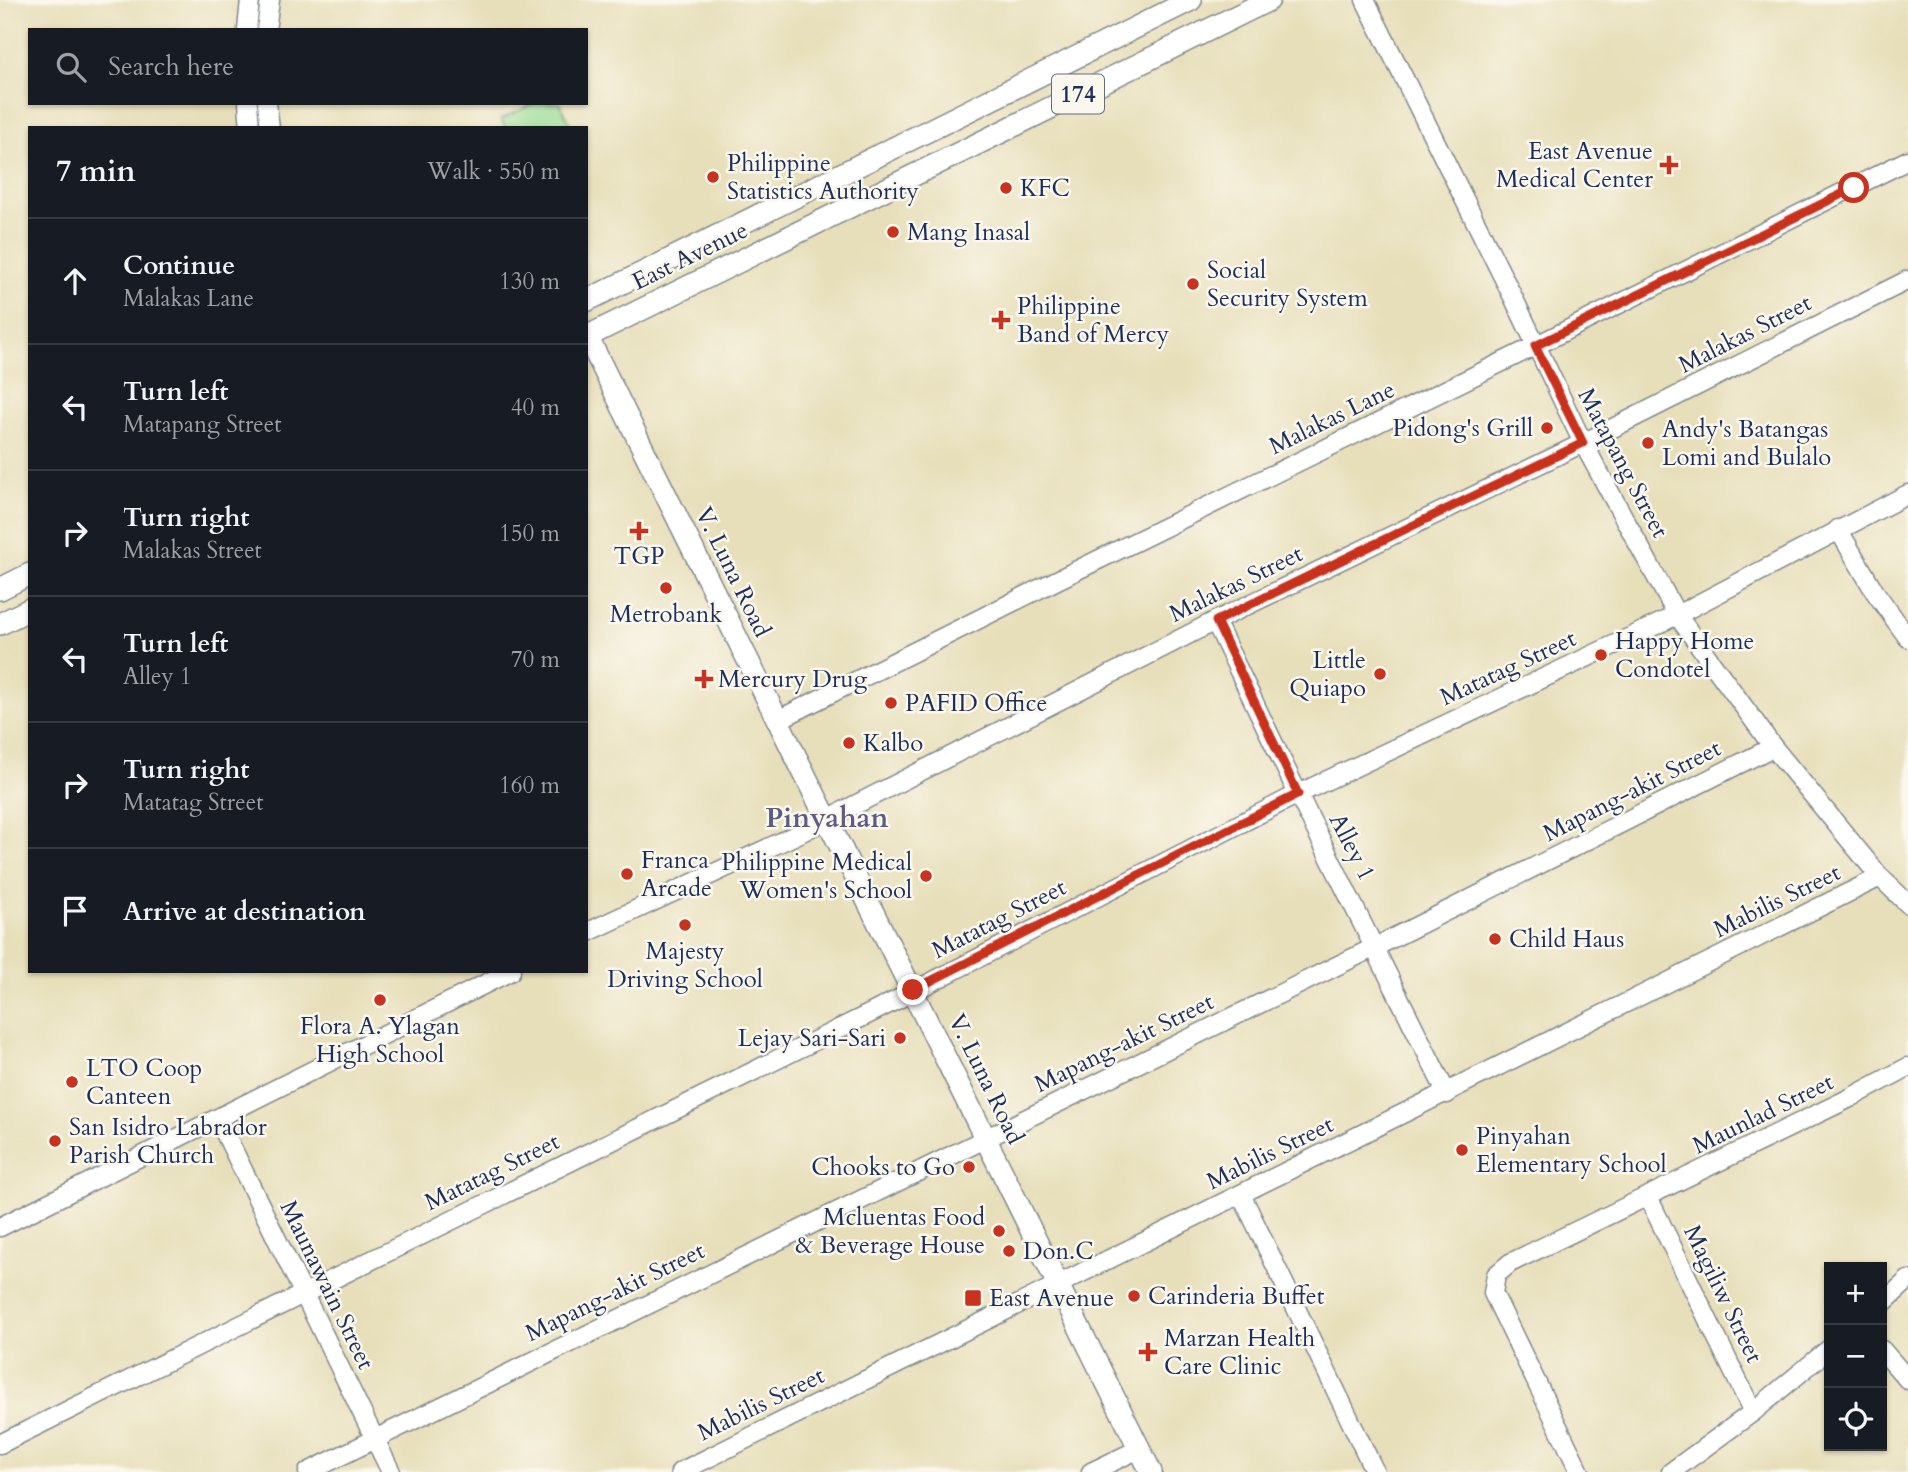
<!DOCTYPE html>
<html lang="en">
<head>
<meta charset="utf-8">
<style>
	body { margin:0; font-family:Cardo,serif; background:#242831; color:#f1f3f6 }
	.controls { position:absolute; right:21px; bottom:21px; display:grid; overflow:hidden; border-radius:0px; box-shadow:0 2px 5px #0004 }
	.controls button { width:63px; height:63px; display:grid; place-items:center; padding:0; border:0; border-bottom:2px solid #363941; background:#171b24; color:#f1f3f6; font:35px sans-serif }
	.stop { position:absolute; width:21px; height:21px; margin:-16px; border:5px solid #c8321e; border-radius:50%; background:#fff }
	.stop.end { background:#c8321e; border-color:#fff; box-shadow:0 2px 7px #0008 }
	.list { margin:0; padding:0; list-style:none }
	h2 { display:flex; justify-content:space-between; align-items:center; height:91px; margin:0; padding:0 28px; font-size:30px }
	h2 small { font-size:23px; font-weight:400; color:#9ea1a6 }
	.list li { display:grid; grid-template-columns:46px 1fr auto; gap:21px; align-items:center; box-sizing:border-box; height:126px; padding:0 28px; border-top:2px solid #363941 }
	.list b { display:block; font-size:26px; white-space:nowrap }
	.list p { margin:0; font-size:23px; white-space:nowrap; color:#9ea1a6 }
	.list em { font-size:23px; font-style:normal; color:#9ea1a6 }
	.icon { flex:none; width:38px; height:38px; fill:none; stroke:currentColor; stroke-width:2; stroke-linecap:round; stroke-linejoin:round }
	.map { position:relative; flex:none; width:1908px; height:1472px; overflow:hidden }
	.search { position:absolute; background:#171b24; box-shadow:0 2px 5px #0004; left:28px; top:28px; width:560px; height:77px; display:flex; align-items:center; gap:18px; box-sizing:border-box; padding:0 24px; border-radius:0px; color:#9ea1a6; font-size:26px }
	.panel { position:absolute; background:#171b24; box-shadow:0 2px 5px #0004; left:28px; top:126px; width:560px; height:847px; border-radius:0px }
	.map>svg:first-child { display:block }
	.green { fill:#96da92; stroke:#588478; stroke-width:2 }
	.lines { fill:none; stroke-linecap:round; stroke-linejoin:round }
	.minor-casing { stroke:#81878c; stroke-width:21 }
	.major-casing { stroke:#81878c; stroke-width:24 }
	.minor { stroke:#fff; stroke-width:18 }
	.major { stroke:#fff; stroke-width:21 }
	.route { stroke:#c8321e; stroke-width:9 }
	.poi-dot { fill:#c8321e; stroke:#fbf7ec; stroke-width:2.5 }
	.labels { text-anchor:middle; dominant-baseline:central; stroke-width:5; stroke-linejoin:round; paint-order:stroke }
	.shield { fill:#fbf7ec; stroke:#5e6b89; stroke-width:2 }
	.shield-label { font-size:23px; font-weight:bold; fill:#1b2f5e }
	.poi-label { font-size:24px; fill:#1b2f5e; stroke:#fbf7ec; text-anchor:start }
	.street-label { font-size:24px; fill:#1b2f5e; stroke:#fbf7ec }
	.quarter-label { font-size:28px; font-weight:bold; fill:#5c5c89; stroke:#fbf7ec }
</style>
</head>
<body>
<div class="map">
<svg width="1908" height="1472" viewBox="0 0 1908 1472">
	<rect width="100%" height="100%" fill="#fbf7ec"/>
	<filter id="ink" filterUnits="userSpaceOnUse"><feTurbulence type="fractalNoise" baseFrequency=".0143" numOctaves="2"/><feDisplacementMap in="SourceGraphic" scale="14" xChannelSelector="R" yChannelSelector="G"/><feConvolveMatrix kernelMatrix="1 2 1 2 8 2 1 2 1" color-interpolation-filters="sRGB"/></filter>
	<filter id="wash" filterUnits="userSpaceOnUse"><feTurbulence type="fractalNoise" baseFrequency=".00686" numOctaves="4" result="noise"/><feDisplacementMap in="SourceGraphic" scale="28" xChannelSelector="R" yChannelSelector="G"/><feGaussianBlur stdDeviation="1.57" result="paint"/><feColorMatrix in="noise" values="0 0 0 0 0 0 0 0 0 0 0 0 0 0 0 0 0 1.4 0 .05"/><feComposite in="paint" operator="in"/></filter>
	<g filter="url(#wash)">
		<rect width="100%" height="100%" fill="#e7dfba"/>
		<path class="green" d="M 535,103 L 560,103 L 572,128 L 505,128 L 501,119 Z"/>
	</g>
	<g filter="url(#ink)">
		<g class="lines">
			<g class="minor-casing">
				<g id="minor">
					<path d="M 1365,0 L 1513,297 L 1583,443 L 1677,615 L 1773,747 L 1880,877 L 1908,904"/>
					<path d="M 247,30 L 250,0"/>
					<path d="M 266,30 L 270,0"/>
					<path d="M 248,103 L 250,128"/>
					<path d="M 267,103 L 270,128"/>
					<path d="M 1838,529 L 1875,592 L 1908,638"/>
					<path d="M 1215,621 L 1298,794 L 1447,1094"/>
					<path d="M 778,720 L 1055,581 L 1535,346 L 1908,160"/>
					<path d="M 586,933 L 800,833 L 1215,621 L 1583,443 L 1908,280"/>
					<path d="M 218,1119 L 391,1472"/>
					<path d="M 1241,1194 L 1375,1472"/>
					<path d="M 1648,1197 L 1753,1412"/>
					<path d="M 0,1227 L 511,971"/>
					<path d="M 1882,1304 L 1908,1280"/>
					<path d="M 1882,1350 L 1908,1380"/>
					<path d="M 0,1444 L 877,1010 L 1298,794 L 1677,615 L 1908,494"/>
					<path d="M 308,1472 L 1375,947 L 1773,747"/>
					<path d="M 680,1472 L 1880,877"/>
					<path d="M 1091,1472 L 1139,1449"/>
					<path d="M 1580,1472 L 1493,1293 L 1496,1275 L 1510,1263 L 1850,1098 L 1908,1067"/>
					<path d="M 1671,1472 L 1753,1412 L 1829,1349"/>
				</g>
			</g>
			<g class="major-casing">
				<g id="major">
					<path d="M 586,301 L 1191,0"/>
					<path d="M 586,334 L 1151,1472"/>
					<path d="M 586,337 L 1269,0"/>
					<path d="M 0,589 L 30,574"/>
					<path d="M 0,624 L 30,609"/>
				</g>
			</g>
			<use href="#minor" class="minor"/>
			<use href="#major" class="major"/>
		</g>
	</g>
	<g class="lines" filter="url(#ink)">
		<path class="route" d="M 913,990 L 1298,794 L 1216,621 L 1583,443 L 1535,346 L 1854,188"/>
	</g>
	<g class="poi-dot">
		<path d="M1665.5 154.5h7v7h7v7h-7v7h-7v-7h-7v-7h7z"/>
		<circle cx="713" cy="177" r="7"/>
		<circle cx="1006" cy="188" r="7"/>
		<circle cx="893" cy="232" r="7"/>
		<circle cx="1193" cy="284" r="7"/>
		<path d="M997.5 309.5h7v7h7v7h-7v7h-7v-7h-7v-7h7z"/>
		<circle cx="1547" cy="428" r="7"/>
		<circle cx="1648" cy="443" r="7"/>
		<path d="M635.5 520.5h7v7h7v7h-7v7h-7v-7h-7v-7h7z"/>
		<circle cx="666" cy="588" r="7"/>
		<circle cx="1601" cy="655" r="7"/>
		<circle cx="1380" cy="674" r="7"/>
		<path d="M700.5 668.5h7v7h7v7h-7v7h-7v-7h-7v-7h7z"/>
		<circle cx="891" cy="703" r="7"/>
		<circle cx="849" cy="743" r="7"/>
		<circle cx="627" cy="874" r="7"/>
		<circle cx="926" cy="876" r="7"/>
		<circle cx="685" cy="925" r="7"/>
		<circle cx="1495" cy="939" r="7"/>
		<circle cx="380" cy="1000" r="7"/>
		<circle cx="900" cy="1038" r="7"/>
		<circle cx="72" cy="1082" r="7"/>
		<circle cx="55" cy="1141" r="7"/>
		<circle cx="1462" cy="1150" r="7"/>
		<circle cx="969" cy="1167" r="7"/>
		<circle cx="999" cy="1231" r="7"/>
		<circle cx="1009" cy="1251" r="7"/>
		<circle cx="1134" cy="1296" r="7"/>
		<rect x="964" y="1289" width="18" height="18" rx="3.5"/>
		<path d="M1144.5 1341.5h7v7h7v7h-7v7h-7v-7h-7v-7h7z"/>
	</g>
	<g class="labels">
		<rect class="shield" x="1052" y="74.5" width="52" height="39" rx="5"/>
		<g class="shield-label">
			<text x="1078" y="94">174</text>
		</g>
		<g class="poi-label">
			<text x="1653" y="151" text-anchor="end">East Avenue<tspan x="1653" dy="28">Medical Center</tspan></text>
			<text x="727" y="163">Philippine<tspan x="727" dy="28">Statistics Authority</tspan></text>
			<text x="1020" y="188">KFC</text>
			<text x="907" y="232">Mang Inasal</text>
			<text x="1207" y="270">Social<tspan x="1207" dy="28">Security System</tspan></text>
			<text x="1017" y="306">Philippine<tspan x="1017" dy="28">Band of Mercy</tspan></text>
			<text x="1533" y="428" text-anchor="end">Pidong's Grill</text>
			<text x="1662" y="429">Andy's Batangas<tspan x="1662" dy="28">Lomi and Bulalo</tspan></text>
			<text x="639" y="556" text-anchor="middle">TGP</text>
			<text x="666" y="614" text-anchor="middle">Metrobank</text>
			<text x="1615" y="641">Happy Home<tspan x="1615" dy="28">Condotel</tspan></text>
			<text x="1366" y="660" text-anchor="end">Little<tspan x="1366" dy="28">Quiapo</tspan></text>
			<text x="718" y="679">Mercury Drug</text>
			<text x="905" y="703">PAFID Office</text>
			<text x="863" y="743">Kalbo</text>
			<text x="641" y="860">Franca<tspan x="641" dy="28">Arcade</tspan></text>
			<text x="912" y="862" text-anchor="end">Philippine Medical<tspan x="912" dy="28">Women's School</tspan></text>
			<text x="1509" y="939">Child Haus</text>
			<text x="685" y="951" text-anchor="middle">Majesty<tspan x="685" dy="28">Driving School</tspan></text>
			<text x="380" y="1026" text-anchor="middle">Flora A. Ylagan<tspan x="380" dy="28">High School</tspan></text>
			<text x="886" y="1038" text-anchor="end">Lejay Sari-Sari</text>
			<text x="86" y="1068">LTO Coop<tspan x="86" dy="28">Canteen</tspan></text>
			<text x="69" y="1127">San Isidro Labrador<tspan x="69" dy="28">Parish Church</tspan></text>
			<text x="1476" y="1136">Pinyahan<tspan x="1476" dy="28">Elementary School</tspan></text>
			<text x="955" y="1167" text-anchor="end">Chooks to Go</text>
			<text x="985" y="1217" text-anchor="end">Mcluentas Food<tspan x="985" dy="28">&amp; Beverage House</tspan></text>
			<text x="1023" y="1251">Don.C</text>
			<text x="1148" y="1296">Carinderia Buffet</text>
			<text x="989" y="1298">East Avenue</text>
			<text x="1164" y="1338">Marzan Health<tspan x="1164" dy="28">Care Clinic</tspan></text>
		</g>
		<g class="street-label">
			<text transform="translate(690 256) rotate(-26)">East Avenue</text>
			<text transform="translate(1745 334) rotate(-27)">Malakas Street</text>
			<text transform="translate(1332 418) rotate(-26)">Malakas Lane</text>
			<text transform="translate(1623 463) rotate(62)">Matapang Street</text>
			<text transform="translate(733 572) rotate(64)">V. Luna Road</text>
			<text transform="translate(1236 584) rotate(-26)">Malakas Street</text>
			<text transform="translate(1508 668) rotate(-25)">Matatag Street</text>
			<text transform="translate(1632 791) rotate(-27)">Mapang-akit Street</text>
			<text transform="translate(1352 847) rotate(63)">Alley 1</text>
			<text transform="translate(1777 901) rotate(-26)">Mabilis Street</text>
			<text transform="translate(999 919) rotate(-27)">Matatag Street</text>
			<text transform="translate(1124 1043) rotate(-26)">Mapang-akit Street</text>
			<text transform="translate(986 1079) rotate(64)">V. Luna Road</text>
			<text transform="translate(1763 1114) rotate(-26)">Maunlad Street</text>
			<text transform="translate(1270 1153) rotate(-26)">Mabilis Street</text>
			<text transform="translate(492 1172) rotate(-26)">Matatag Street</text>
			<text transform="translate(327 1285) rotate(64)">Maunawain Street</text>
			<text transform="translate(615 1292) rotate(-26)">Mapang-akit Street</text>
			<text transform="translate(1723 1294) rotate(64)">Magiliw Street</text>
			<text transform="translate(761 1404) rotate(-26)">Mabilis Street</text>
		</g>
		<g class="quarter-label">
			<text x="827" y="818">Pinyahan</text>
		</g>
	</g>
</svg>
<div class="controls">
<button>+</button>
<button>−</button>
<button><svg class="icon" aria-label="locate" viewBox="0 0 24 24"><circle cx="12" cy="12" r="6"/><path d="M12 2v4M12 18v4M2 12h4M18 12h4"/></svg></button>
</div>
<div class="stop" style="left:1854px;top:188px"></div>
<div class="stop end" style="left:913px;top:990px"></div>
<div class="search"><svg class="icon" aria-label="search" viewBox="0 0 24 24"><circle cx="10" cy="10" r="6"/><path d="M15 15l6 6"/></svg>Search here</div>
<section class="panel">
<h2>7 min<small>Walk · 550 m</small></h2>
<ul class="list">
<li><svg class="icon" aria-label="ahead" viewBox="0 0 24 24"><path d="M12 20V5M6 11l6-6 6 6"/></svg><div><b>Continue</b><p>Malakas Lane</p></div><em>130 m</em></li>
<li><svg class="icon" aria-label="left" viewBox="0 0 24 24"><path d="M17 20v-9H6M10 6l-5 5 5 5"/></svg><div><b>Turn left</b><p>Matapang Street</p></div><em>40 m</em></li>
<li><svg class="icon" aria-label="right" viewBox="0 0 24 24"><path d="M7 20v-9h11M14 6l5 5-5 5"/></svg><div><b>Turn right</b><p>Malakas Street</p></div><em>150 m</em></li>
<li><svg class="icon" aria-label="left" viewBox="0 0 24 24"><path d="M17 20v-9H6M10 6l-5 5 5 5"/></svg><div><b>Turn left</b><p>Alley 1</p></div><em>70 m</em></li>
<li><svg class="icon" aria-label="right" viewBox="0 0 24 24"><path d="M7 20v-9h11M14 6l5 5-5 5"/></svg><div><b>Turn right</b><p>Matatag Street</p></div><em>160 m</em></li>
<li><svg class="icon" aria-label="arrive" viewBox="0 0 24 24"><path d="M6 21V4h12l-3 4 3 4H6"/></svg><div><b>Arrive at destination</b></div></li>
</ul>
</section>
</div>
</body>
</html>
